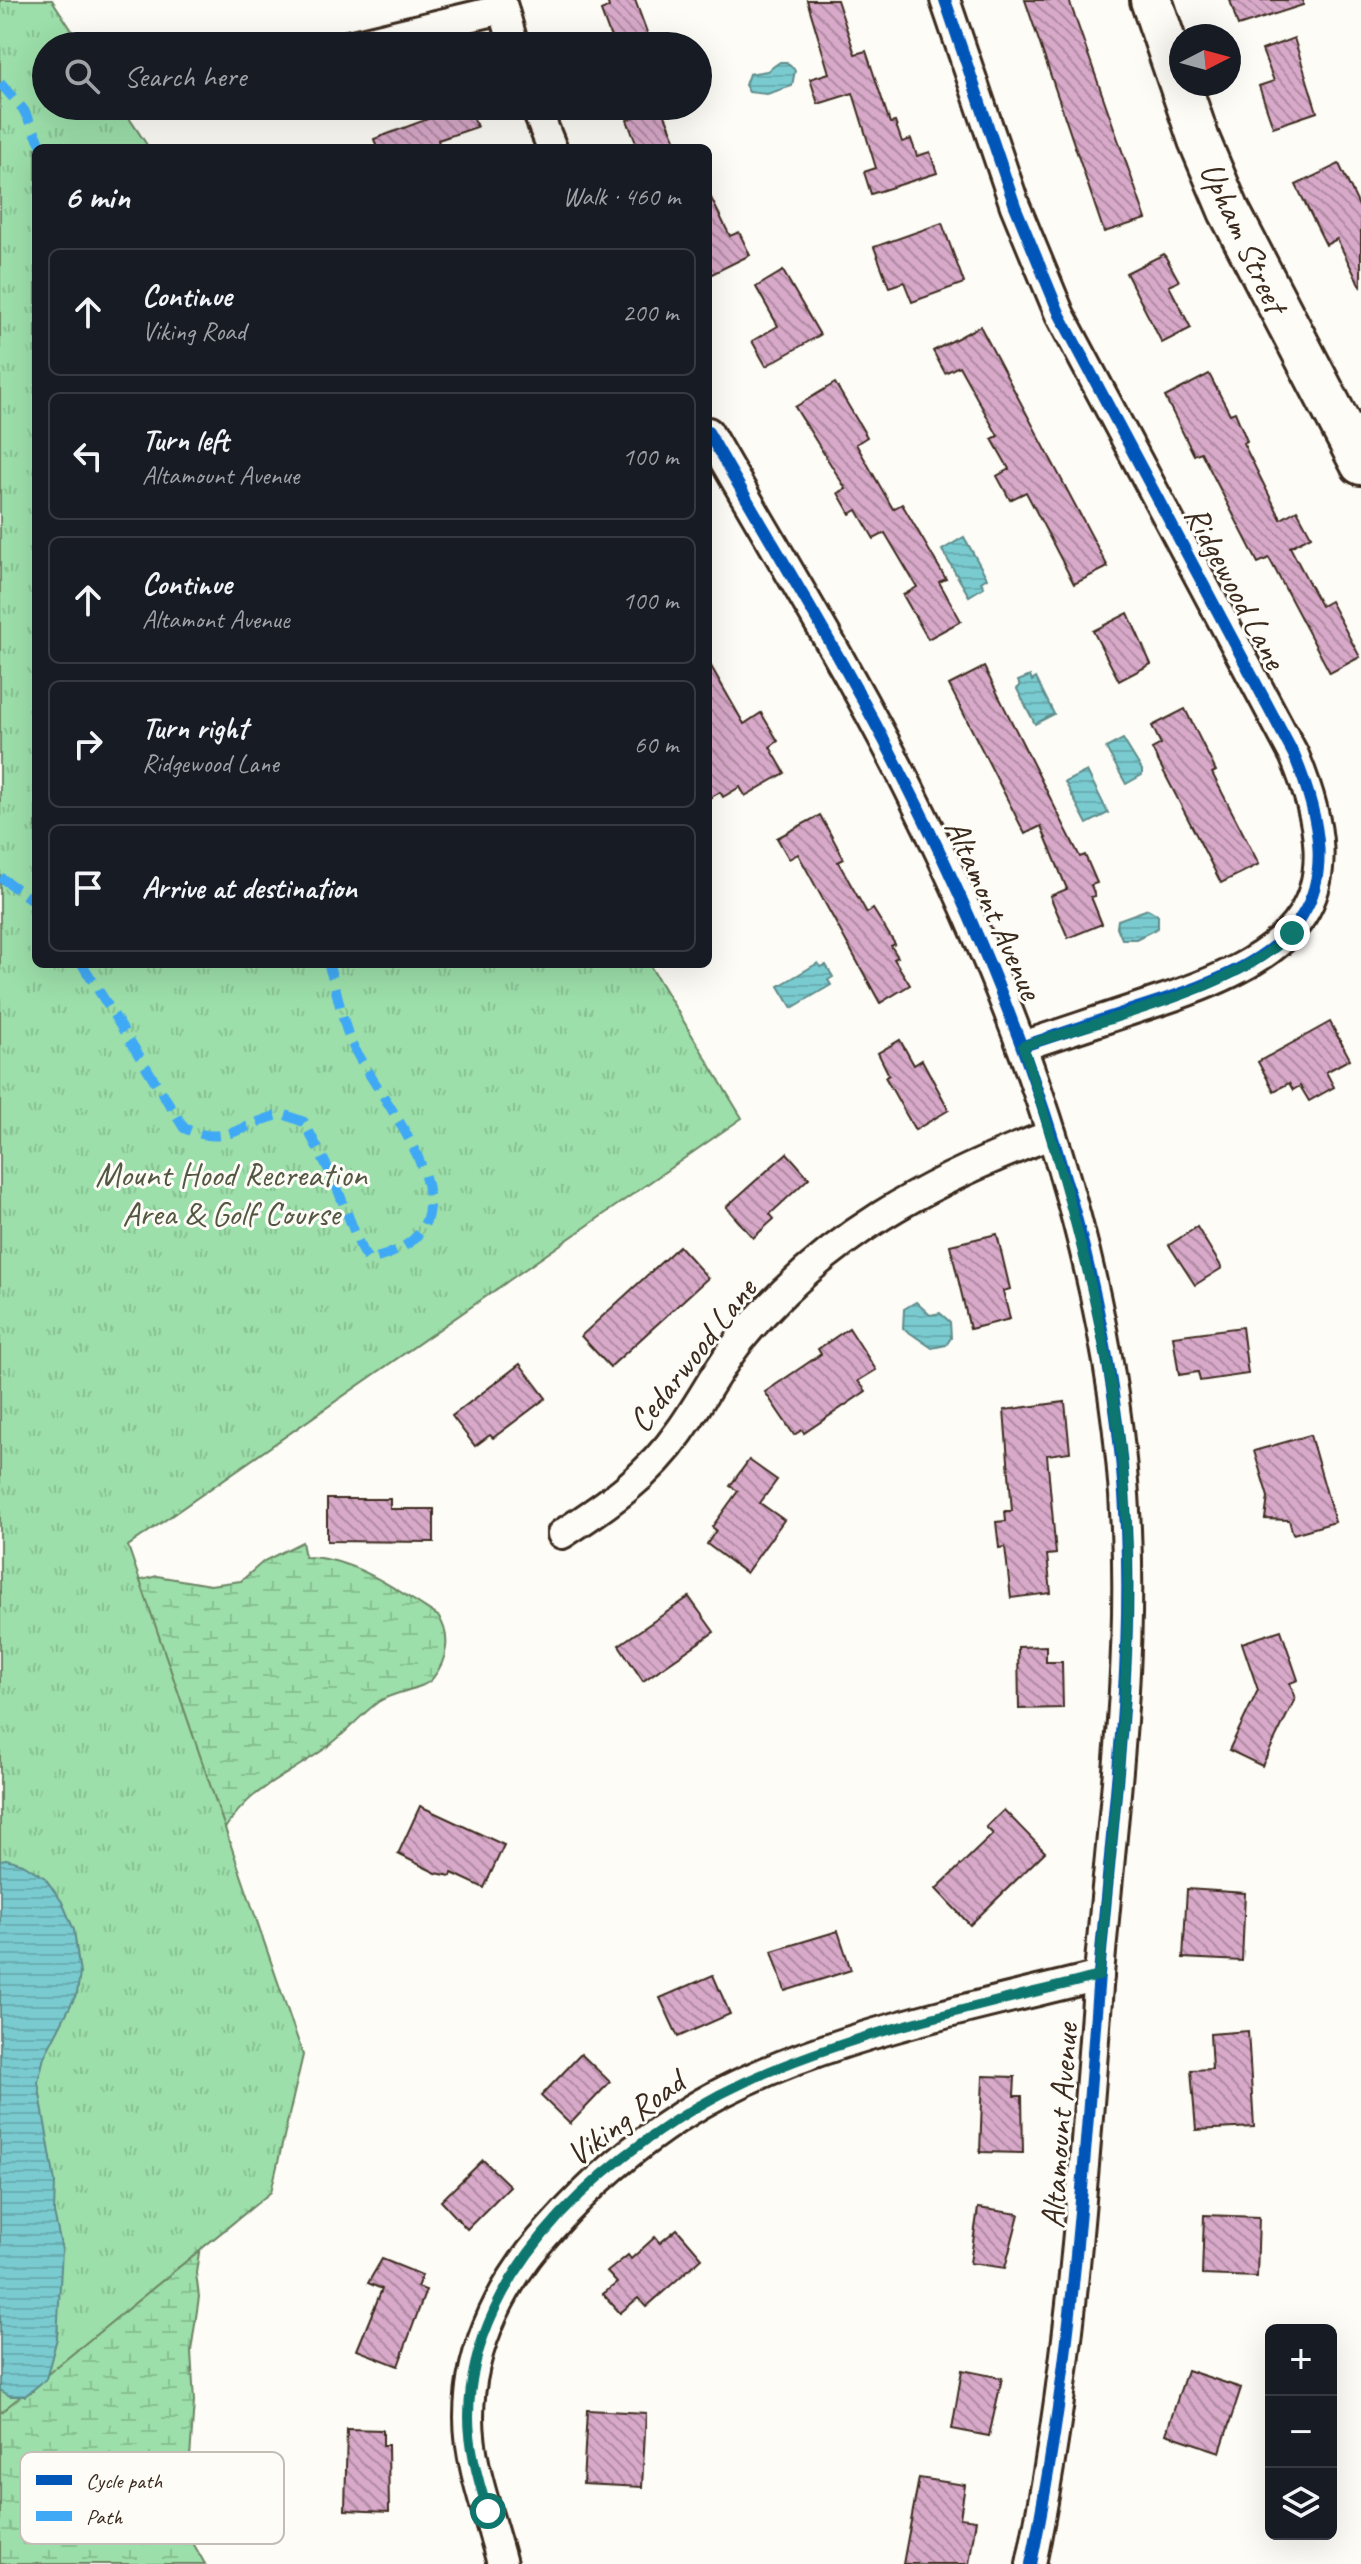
<!DOCTYPE html>
<html lang="en">
<head>
<meta charset="utf-8">
<style>
	body { margin:0; font-family:Caveat,sans-serif; background:#20242c; color:#f1f3f6 }
	.controls { position:absolute; right:24px; bottom:24px; display:grid; overflow:hidden; border-radius:12px; box-shadow:0 8px 32px #0002 }
	.controls button { width:72px; height:72px; display:grid; place-items:center; padding:0; border:0; border-bottom:2px solid #363941; background:#171b24; color:#f1f3f6; font:40px sans-serif }
	.compass { position:absolute; left:1169px; top:24px; width:72px; height:72px; border-radius:50%; background:#171b24; box-shadow:0 8px 32px #0002; rotate:84deg }
	.stop { position:absolute; width:24px; height:24px; margin:-18px; border:6px solid #0f766e; border-radius:50%; background:#fff }
	.stop.end { background:#0f766e; border-color:#fff; box-shadow:0 2px 8px #0008 }
	.list { margin:0; padding:0; list-style:none }
	h2 { display:flex; justify-content:space-between; align-items:center; height:104px; margin:0; padding:0 32px; font-size:34px }
	h2 small { font-size:26px; font-weight:400; color:#9ea1a6 }
	.list li { display:grid; grid-template-columns:52px 1fr auto; gap:24px; align-items:center; box-sizing:border-box; height:128px; margin:0 16px 16px; padding:0 16px; border:2px solid #363941; border-radius:12px }
	.list b { display:block; font-size:30px; white-space:nowrap }
	.list p { margin:0; font-size:26px; white-space:nowrap; color:#9ea1a6 }
	.list em { font-size:26px; font-style:normal; color:#9ea1a6 }
	.icon { flex:none; width:44px; height:44px; fill:none; stroke:currentColor; stroke-width:2; stroke-linecap:round; stroke-linejoin:round }
	.map { position:relative; flex:none; width:1361px; height:2564px; overflow:hidden }
	.search { position:absolute; background:#171b24; box-shadow:0 8px 32px #0002; left:32px; top:32px; width:680px; height:88px; display:flex; align-items:center; gap:20px; box-sizing:border-box; padding:0 28px; border-radius:44px; color:#9ea1a6; font-size:30px }
	.panel { position:absolute; background:#171b24; box-shadow:0 8px 32px #0002; left:32px; top:144px; width:680px; height:824px; border-radius:12px }
	.map>svg:first-child { display:block }
	.wetland { fill:url(#wetland-marsh); stroke:#6c8464; stroke-width:2 }
	.park { fill:url(#park-tufts); stroke:#6c8464; stroke-width:2 }
	.water { fill:url(#water-rules); stroke:#608b89; stroke-width:2 }
	.building { fill:url(#building-back-hatch); stroke:#3b2a1e; stroke-width:2 }
	.lines { fill:none; stroke-linecap:round; stroke-linejoin:round }
	.minor-casing { stroke:#3b2a1e; stroke-width:34 }
	.secondary-casing { stroke:#3b2a1e; stroke-width:46 }
	.minor { stroke:#fdfcf7; stroke-width:28 }
	.secondary { stroke:#fdfcf7; stroke-width:40 }
	.quiet { stroke:#3fa9f5; stroke-width:10; stroke-dasharray:20 10; stroke-linecap:butt }
	.cycleway-casing { stroke:#fdfcf7; stroke-width:17 }
	.cycleway { stroke:#0057b8; stroke-width:12 }
	.route { stroke:#0f766e; stroke-width:10 }
	.labels { text-anchor:middle; dominant-baseline:central; stroke-width:6; stroke-linejoin:round; paint-order:stroke }
	.street-label { font-size:34px; fill:#3b2a1e; stroke:#fdfcf7 }
	.park-label { font-size:34px; fill:#535741; stroke:#fdfcf7 }
	.key { fill:#fdfcf7; stroke:#c3bdb6; stroke-width:2 }
	.key-label { font-size:22px; fill:#3b2a1e }
</style>
</head>
<body>
<div class="map">
<svg width="1361" height="2564" viewBox="0 0 1361 2564">
	<defs>
		<pattern id="wetland-marsh" width="20" height="14" patternUnits="userSpaceOnUse" patternTransform="scale(2)"><rect width="20" height="14" fill="#9cdfaa"/><path d="M1 5h8M5 5V1M11 12h8M15 12V8" fill="none" stroke="#87c092"/></pattern>
		<pattern id="park-tufts" width="24" height="20" patternUnits="userSpaceOnUse" patternTransform="scale(2)"><rect width="24" height="20" fill="#9cdfaa"/><path d="M3 7l-1-3M5 7V3M7 7l1-3M15 17l-1-3M17 17v-4M19 17l1-3" fill="none" stroke="#87c092"/></pattern>
		<pattern id="water-rules" width="6" height="5" patternUnits="userSpaceOnUse" patternTransform="scale(2)"><rect width="6" height="5" fill="#79cbd0"/><path d="M0 2.5h6" fill="none" stroke="#6aaeb2"/></pattern>
		<pattern id="building-back-hatch" width="6" height="6" patternUnits="userSpaceOnUse" patternTransform="scale(2)"><rect width="6" height="6" fill="#d8a9c9"/><path d="M-1 5l2 2M0 0l6 6M5-1l2 2" fill="none" stroke="#b08aa3"/></pattern>
	</defs>
	<rect width="100%" height="100%" fill="#fdfcf7"/>
	<filter id="ink" filterUnits="userSpaceOnUse"><feTurbulence type="fractalNoise" baseFrequency=".0125" numOctaves="2"/><feDisplacementMap in="SourceGraphic" scale="16" xChannelSelector="R" yChannelSelector="G"/><feConvolveMatrix kernelMatrix="1 2 1 2 8 2 1 2 1" color-interpolation-filters="sRGB"/></filter>
	<g filter="url(#ink)">
		<path class="wetland" d="M 302,1542 L 305,1557 C 353,1557 399,1591 438,1616 C 452,1636 447,1660 433,1678 C 424,1690 393,1691 378,1702 C 358,1717 343,1737 323,1750 C 268,1788 246,1788 211,1851 L 204,2219 L 196,2273 L 199,2297 L 191,2351 L 194,2402 L 186,2514 L 189,2536 L 205,2564 L 0,2564 L 0,2390 C 12,2397 21,2398 33,2391 L 0,1551 L 126,1584 L 157,1576 L 210,1585 L 241,1581 L 264,1561 Z"/>
		<path class="park" d="M 0,0 L 52,0 L 82,46 L 46,46 L 46,106 L 121,106 L 149,148 L 36,148 L 36,964 L 649,964 L 742,1118 L 128,1546 L 303,2055 L 271,2192 L 0,2413 Z"/>
		<g class="water">
			<path d="M 780,62 L 786,62 L 795,70 L 792,86 L 767,94 L 749,92 L 745,85 L 749,74 L 767,71 Z"/>
			<path d="M 964,537 L 987,578 L 981,582 L 984,587 L 969,596 L 942,550 Z"/>
			<path d="M 1030,676 L 1032,681 L 1036,678 L 1054,714 L 1035,724 L 1017,689 L 1020,686 L 1018,681 Z"/>
			<path d="M 1123,739 L 1142,770 L 1142,775 L 1126,784 L 1106,748 Z"/>
			<path d="M 1087,771 L 1108,813 L 1087,824 L 1065,782 Z"/>
			<path d="M 1148,909 L 1158,915 L 1158,928 L 1136,939 L 1122,939 L 1117,927 L 1118,920 Z"/>
			<path d="M 818,963 L 821,967 L 826,965 L 833,977 L 828,980 L 831,985 L 792,1008 L 779,986 Z"/>
			<path d="M 916,1302 L 930,1315 L 940,1313 L 950,1322 L 951,1338 L 946,1345 L 932,1348 L 903,1328 L 904,1309 Z"/>
			<path d="M 6,1859 L 23,1864 L 45,1878 L 62,1902 L 74,1930 L 80,1974 L 77,1993 L 44,2057 L 38,2082 L 55,2182 L 54,2213 L 62,2250 L 57,2338 L 46,2379 L 25,2396 L 10,2396 L 0,2390 L 0,1860 Z"/>
		</g>
		<g class="building">
			<path d="M 607,0 L 635,0 L 652,46 L 614,46 L 601,11 L 609,7 Z"/>
			<path d="M 807,0 L 837,0 L 855,54 L 866,51 L 890,123 L 895,122 L 902,142 L 911,139 L 917,156 L 930,152 L 937,173 L 871,194 L 864,172 L 876,168 L 853,93 L 818,104 L 810,79 L 829,73 Z"/>
			<path d="M 1025,0 L 1069,0 L 1146,219 L 1104,232 Z"/>
			<path d="M 1230,0 L 1303,0 L 1303,5 L 1238,26 Z"/>
			<path d="M 1294,38 L 1317,112 L 1273,127 L 1259,86 L 1274,81 L 1262,50 Z"/>
			<path d="M 424,106 L 469,106 L 477,127 L 438,140 L 440,148 L 377,148 L 374,139 L 428,119 Z"/>
			<path d="M 661,106 L 679,148 L 638,148 L 627,120 Z"/>
			<path d="M 1339,164 L 1361,210 L 1361,288 L 1337,239 L 1326,245 L 1296,185 Z"/>
			<path d="M 708,192 L 730,236 L 739,232 L 750,255 L 708,276 Z"/>
			<path d="M 942,223 L 964,283 L 912,302 L 904,282 L 889,287 L 874,247 Z"/>
			<path d="M 1164,254 L 1179,281 L 1169,286 L 1191,328 L 1162,343 L 1126,273 Z"/>
			<path d="M 783,271 L 820,335 L 766,366 L 752,341 L 778,326 L 756,287 Z"/>
			<path d="M 980,326 L 1108,567 L 1074,584 L 1026,492 L 1010,500 L 997,476 L 1009,469 L 992,439 L 998,436 L 959,366 L 945,373 L 933,351 Z"/>
			<path d="M 1209,374 L 1230,414 L 1235,412 L 1247,441 L 1243,443 L 1281,519 L 1297,510 L 1311,536 L 1290,547 L 1321,606 L 1330,601 L 1360,657 L 1330,673 L 1269,558 L 1258,563 L 1201,452 L 1194,455 L 1165,397 Z"/>
			<path d="M 835,383 L 867,437 L 856,444 L 893,509 L 902,504 L 946,579 L 939,582 L 961,621 L 928,639 L 903,595 L 917,587 L 885,533 L 874,539 L 857,510 L 850,514 L 838,493 L 846,489 L 795,407 Z"/>
			<path d="M 1128,613 L 1151,664 L 1119,681 L 1093,631 Z"/>
			<path d="M 708,661 L 744,724 L 761,713 L 778,741 L 770,747 L 785,773 L 745,796 L 740,787 L 723,797 L 720,792 L 708,799 Z"/>
			<path d="M 984,667 L 1080,857 L 1085,855 L 1097,883 L 1091,885 L 1095,896 L 1091,897 L 1102,924 L 1068,938 L 1050,896 L 1067,889 L 1041,826 L 1025,834 L 949,685 Z"/>
			<path d="M 1185,709 L 1216,771 L 1212,773 L 1259,864 L 1221,883 L 1152,749 L 1161,744 L 1152,726 Z"/>
			<path d="M 820,815 L 844,859 L 838,862 L 867,913 L 873,909 L 895,944 L 891,946 L 898,957 L 894,959 L 910,985 L 880,1003 L 798,854 L 789,859 L 777,838 Z"/>
			<path d="M 1330,1022 L 1350,1059 L 1326,1072 L 1334,1087 L 1309,1101 L 1300,1086 L 1293,1090 L 1289,1083 L 1274,1091 L 1258,1062 Z"/>
			<path d="M 900,1040 L 914,1065 L 922,1060 L 949,1110 L 915,1130 L 885,1077 L 889,1075 L 878,1053 Z"/>
			<path d="M 787,1153 L 809,1178 L 770,1214 L 774,1219 L 753,1238 L 726,1207 Z"/>
			<path d="M 1197,1227 L 1222,1268 L 1195,1285 L 1169,1245 Z"/>
			<path d="M 997,1234 L 1010,1289 L 1003,1291 L 1010,1319 L 970,1329 L 950,1245 Z"/>
			<path d="M 679,1246 L 708,1278 L 610,1367 L 581,1336 Z"/>
			<path d="M 1242,1327 L 1248,1374 L 1200,1381 L 1198,1372 L 1179,1375 L 1173,1336 Z"/>
			<path d="M 849,1328 L 876,1370 L 858,1381 L 866,1391 L 804,1433 L 802,1430 L 794,1435 L 765,1392 L 821,1354 L 818,1349 Z"/>
			<path d="M 520,1364 L 546,1398 L 493,1438 L 490,1435 L 475,1446 L 452,1416 Z"/>
			<path d="M 1065,1402 L 1070,1452 L 1047,1455 L 1056,1554 L 1047,1555 L 1051,1593 L 1011,1598 L 1005,1547 L 999,1548 L 996,1522 L 1006,1521 L 1005,1511 L 1012,1511 L 1004,1410 Z"/>
			<path d="M 1310,1435 L 1335,1522 L 1293,1534 L 1289,1520 L 1265,1519 L 1268,1497 L 1254,1451 Z"/>
			<path d="M 749,1460 L 777,1480 L 760,1503 L 784,1520 L 746,1573 L 707,1544 L 716,1530 L 712,1527 L 738,1491 L 730,1486 Z"/>
			<path d="M 327,1499 L 390,1499 L 390,1509 L 434,1509 L 434,1542 L 327,1541 Z"/>
			<path d="M 689,1597 L 714,1632 L 643,1681 L 619,1645 Z"/>
			<path d="M 1281,1630 L 1298,1680 L 1290,1683 L 1295,1699 L 1262,1766 L 1229,1750 L 1258,1690 L 1242,1643 Z"/>
			<path d="M 1046,1646 L 1046,1662 L 1062,1662 L 1063,1708 L 1019,1709 L 1018,1647 Z"/>
			<path d="M 420,1806 L 504,1845 L 484,1888 L 452,1873 L 451,1876 L 436,1873 L 398,1854 Z"/>
			<path d="M 1004,1810 L 1045,1852 L 970,1925 L 936,1889 L 993,1834 L 986,1827 Z"/>
			<path d="M 1187,1889 L 1245,1893 L 1242,1961 L 1183,1958 Z"/>
			<path d="M 838,1931 L 851,1970 L 785,1991 L 772,1951 Z"/>
			<path d="M 713,1975 L 730,2014 L 678,2037 L 660,1998 Z"/>
			<path d="M 1248,2031 L 1254,2127 L 1196,2130 L 1191,2070 L 1212,2069 L 1210,2034 Z"/>
			<path d="M 581,2054 L 610,2082 L 570,2124 L 541,2096 Z"/>
			<path d="M 983,2076 L 1015,2077 L 1014,2096 L 1022,2096 L 1023,2153 L 980,2152 Z"/>
			<path d="M 483,2160 L 510,2186 L 467,2229 L 441,2201 Z"/>
			<path d="M 978,2208 L 1019,2214 L 1005,2268 L 970,2263 Z"/>
			<path d="M 1204,2215 L 1259,2217 L 1257,2277 L 1202,2275 Z"/>
			<path d="M 677,2229 L 702,2258 L 646,2307 L 638,2298 L 620,2313 L 603,2294 L 617,2283 L 607,2272 L 628,2255 L 631,2259 L 655,2237 L 660,2243 Z"/>
			<path d="M 382,2259 L 422,2275 L 417,2287 L 426,2290 L 398,2366 L 357,2350 L 382,2289 L 368,2283 Z"/>
			<path d="M 962,2370 L 1002,2378 L 989,2436 L 952,2429 Z"/>
			<path d="M 1187,2370 L 1241,2388 L 1220,2452 L 1166,2434 Z"/>
			<path d="M 587,2410 L 646,2413 L 642,2487 L 583,2484 Z"/>
			<path d="M 347,2429 L 383,2430 L 383,2445 L 388,2445 L 389,2512 L 345,2510 Z"/>
			<path d="M 919,2478 L 965,2485 L 960,2518 L 976,2520 L 969,2564 L 903,2564 Z"/>
		</g>
		<g class="lines">
			<g class="minor-casing">
				<g id="minor">
					<path d="M 501,0 L 514,46"/>
					<path d="M 945,0 L 1015,206 L 1060,315 L 1294,755 C 1356,902 1297,955 1162,1000 C 1115,1015 1069,1031 1023,1046"/>
					<path d="M 348,46 L 503,9"/>
					<path d="M 535,106 L 552,148"/>
					<path d="M 708,432 C 778,555 854,676 916,803 C 1027,1027 1115,1277 1126,1529 C 1133,1682 1110,1835 1098,1987 C 1083,2181 1071,2373 1031,2564"/>
					<path d="M 562,1534 C 607,1505 649,1476 680,1431 C 701,1402 717,1369 740,1340 C 824,1237 928,1181 1050,1135"/>
					<path d="M 502,2564 C 490,2516 469,2467 469,2417 C 469,2345 505,2278 552,2227 C 590,2184 633,2147 681,2116 C 793,2043 968,2009 1099,1976"/>
				</g>
			</g>
			<g class="secondary-casing">
				<path id="secondary" d="M 1151,0 L 1199,140 L 1229,211 L 1361,464"/>
			</g>
			<use href="#minor" class="minor"/>
			<use href="#secondary" class="secondary"/>
			<g class="quiet">
				<path d="M 0,83 L 23,109 L 43,148"/>
				<path d="M 0,877 L 36,903"/>
				<path d="M 82,964 L 184,1128 C 227,1148 242,1123 283,1114 L 304,1122 L 334,1180 L 362,1251 L 368,1259 L 373,1259 C 497,1227 381,1104 353,1046 C 341,1021 338,990 328,964"/>
			</g>
			<g class="cycleway-casing">
				<g id="cycleway">
					<path d="M 945,0 L 1015,206 L 1060,315 L 1294,755 C 1356,902 1297,955 1162,1000 C 1115,1015 1069,1031 1023,1046"/>
					<path d="M 708,432 C 778,555 854,676 916,803 C 1027,1027 1115,1277 1126,1529 C 1133,1682 1110,1835 1098,1987 C 1083,2181 1071,2373 1031,2564"/>
				</g>
			</g>
			<use href="#cycleway" class="cycleway"/>
		</g>
	</g>
	<g class="lines" filter="url(#ink)">
		<path class="route" d="M 488,2511 C 478,2481 469,2449 469,2417 C 469,2267 620,2140 745,2082 C 856,2031 981,2006 1099,1976 C 1114,1803 1141,1625 1121,1451 C 1104,1313 1065,1179 1023,1046 C 1102,1020 1234,990 1292,933"/>
	</g>
	<g class="labels">
		<g class="street-label">
			<text transform="translate(1244 237) rotate(65)">Upham Street</text>
			<text transform="translate(1236 587) rotate(62)">Ridgewood Lane</text>
			<text transform="translate(994 909) rotate(66)">Altamont Avenue</text>
			<text transform="translate(692 1355) rotate(-52)">Cedarwood Lane</text>
			<text transform="translate(625 2118) rotate(-36)">Viking Road</text>
			<text transform="translate(1059 2126) rotate(-86)">Altamount Avenue</text>
		</g>
		<g class="park-label">
			<text x="231" y="1174">Mount Hood Recreation<tspan x="231" dy="39">Area &amp; Golf Course</tspan></text>
		</g>
	</g>
	<rect x="20" y="2452" width="264" height="92" rx="12" class="key"/>
	<rect x="36" y="2475" width="36" height="10" fill="#0057b8"/>
	<rect x="36" y="2511" width="36" height="10" fill="#3fa9f5"/>
	<g class="key-label">
		<text x="86" y="2488">Cycle path</text>
		<text x="86" y="2524">Path</text>
	</g>
</svg>
<div class="controls">
<button>+</button>
<button>−</button>
<button><svg class="icon" aria-label="layers" viewBox="0 0 24 24"><path d="M12 4l9 5-9 5-9-5zM3 14l9 5 9-5"/></svg></button>
</div>
<svg class="compass" viewBox="-18 -18 36 36"><path d="M0-13l5 13h-10z" fill="#e53935"/><path d="M0 13l5-13h-10z" fill="#9ea1a6"/></svg>
<div class="stop" style="left:488px;top:2511px"></div>
<div class="stop end" style="left:1292px;top:933px"></div>
<div class="search"><svg class="icon" aria-label="search" viewBox="0 0 24 24"><circle cx="10" cy="10" r="6"/><path d="M15 15l6 6"/></svg>Search here</div>
<section class="panel">
<h2>6 min<small>Walk · 460 m</small></h2>
<ul class="list">
<li><svg class="icon" aria-label="ahead" viewBox="0 0 24 24"><path d="M12 20V5M6 11l6-6 6 6"/></svg><div><b>Continue</b><p>Viking Road</p></div><em>200 m</em></li>
<li><svg class="icon" aria-label="left" viewBox="0 0 24 24"><path d="M17 20v-9H6M10 6l-5 5 5 5"/></svg><div><b>Turn left</b><p>Altamount Avenue</p></div><em>100 m</em></li>
<li><svg class="icon" aria-label="ahead" viewBox="0 0 24 24"><path d="M12 20V5M6 11l6-6 6 6"/></svg><div><b>Continue</b><p>Altamont Avenue</p></div><em>100 m</em></li>
<li><svg class="icon" aria-label="right" viewBox="0 0 24 24"><path d="M7 20v-9h11M14 6l5 5-5 5"/></svg><div><b>Turn right</b><p>Ridgewood Lane</p></div><em>60 m</em></li>
<li><svg class="icon" aria-label="arrive" viewBox="0 0 24 24"><path d="M6 21V4h12l-3 4 3 4H6"/></svg><div><b>Arrive at destination</b></div></li>
</ul>
</section>
</div>
</body>
</html>
